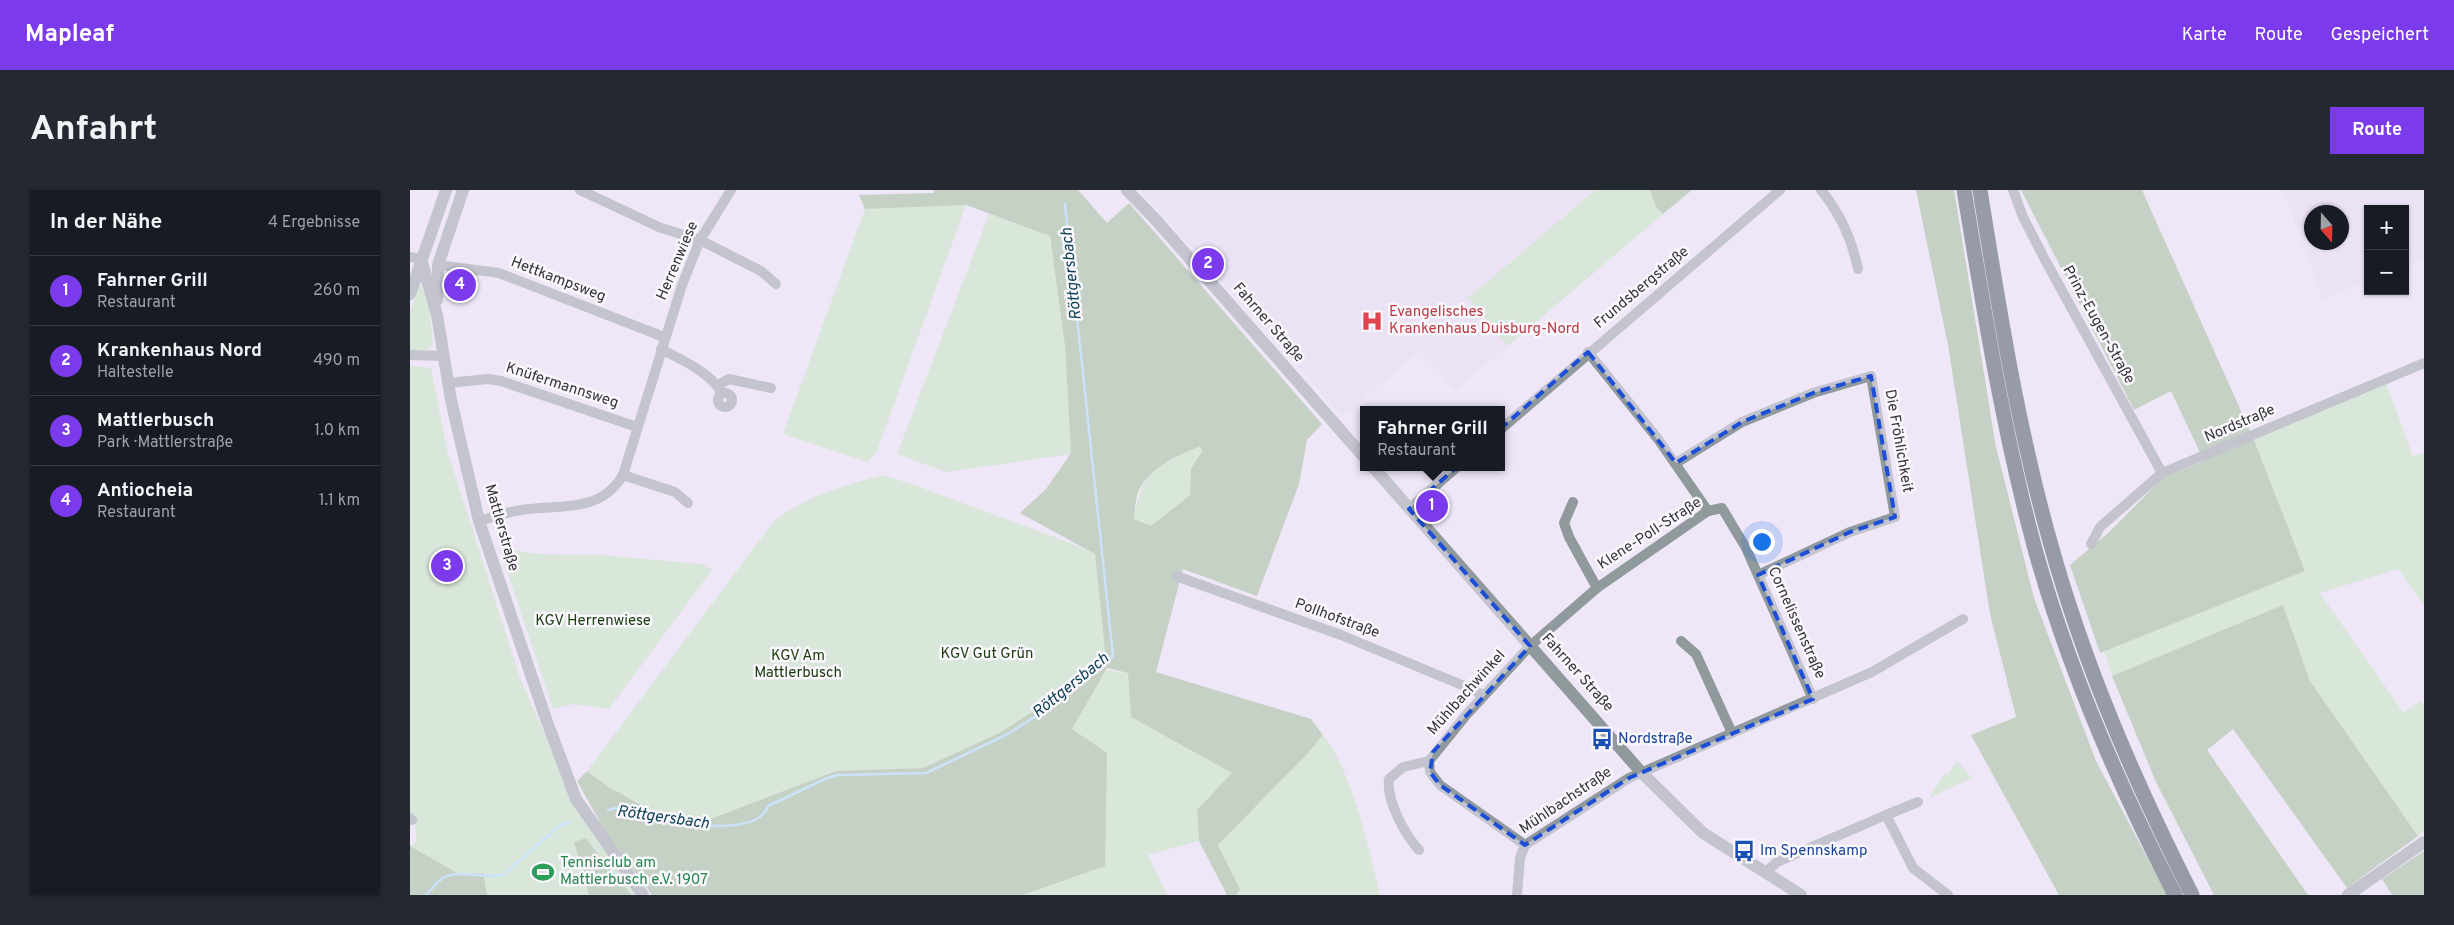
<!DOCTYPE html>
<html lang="de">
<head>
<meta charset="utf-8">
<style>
	body { margin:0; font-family:Overpass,sans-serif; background:#242831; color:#f1f3f6 }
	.controls { position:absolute; right:15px; top:15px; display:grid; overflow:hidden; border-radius:0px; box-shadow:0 1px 4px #0004 }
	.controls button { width:45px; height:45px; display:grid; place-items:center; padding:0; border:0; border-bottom:1px solid #363941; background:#171b24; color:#f1f3f6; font:25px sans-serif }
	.compass { position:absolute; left:1894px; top:15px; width:45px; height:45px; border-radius:50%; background:#171b24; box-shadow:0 1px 4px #0004; rotate:160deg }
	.you { position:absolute; left:1351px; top:351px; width:18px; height:18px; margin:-12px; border:4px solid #fff; border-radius:50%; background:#1a73e8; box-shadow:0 0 0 8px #1a73e833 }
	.badge { display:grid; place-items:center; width:32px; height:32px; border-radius:50%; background:#7c3aed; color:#fff; font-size:16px; font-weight:700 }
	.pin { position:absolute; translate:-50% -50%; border:2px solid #fff; box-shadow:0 1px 5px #0006 }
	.popup { position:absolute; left:950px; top:216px; width:145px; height:65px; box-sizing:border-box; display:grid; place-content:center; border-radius:0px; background:#171b24; filter:drop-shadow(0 1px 4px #0005); font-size:16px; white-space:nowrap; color:#9ea1a6 }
	.popup b { font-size:19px; color:#f1f3f6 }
	.popup::after { content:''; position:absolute; left:50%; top:100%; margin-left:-10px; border:10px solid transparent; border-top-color:#171b24 }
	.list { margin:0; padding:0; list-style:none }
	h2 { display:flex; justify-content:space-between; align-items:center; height:65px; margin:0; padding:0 20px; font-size:21px }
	h2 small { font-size:16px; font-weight:400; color:#9ea1a6 }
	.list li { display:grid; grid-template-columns:32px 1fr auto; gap:15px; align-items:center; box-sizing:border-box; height:70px; padding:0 20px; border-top:1px solid #363941 }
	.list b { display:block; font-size:19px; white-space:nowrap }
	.list p { margin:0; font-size:16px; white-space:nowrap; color:#9ea1a6 }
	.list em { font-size:16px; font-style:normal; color:#9ea1a6 }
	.map { position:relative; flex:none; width:2014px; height:705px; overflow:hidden; border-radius:0px }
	header { display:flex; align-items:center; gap:30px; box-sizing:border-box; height:70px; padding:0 25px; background:#7c3aed; color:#fff }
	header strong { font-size:24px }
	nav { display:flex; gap:28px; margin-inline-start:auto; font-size:18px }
	.intro { display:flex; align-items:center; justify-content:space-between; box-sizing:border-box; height:120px; padding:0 30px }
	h1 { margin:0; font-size:35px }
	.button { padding:12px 22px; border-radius:0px; background:#7c3aed; color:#fff; font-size:18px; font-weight:700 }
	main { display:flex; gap:30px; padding:0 30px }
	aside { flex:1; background:#171b24; border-radius:0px; box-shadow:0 1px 4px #0004 }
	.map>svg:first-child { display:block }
	.built { fill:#e6dbf2; fill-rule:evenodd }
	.green { fill:#bfe5b5 }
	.forest { fill:#90b586; fill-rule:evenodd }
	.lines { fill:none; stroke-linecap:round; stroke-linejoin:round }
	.stream { stroke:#a0ddfd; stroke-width:2.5 }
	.minor { stroke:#90999c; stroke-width:10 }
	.tertiary { stroke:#90999c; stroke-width:12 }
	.motorway { stroke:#2e3f45; stroke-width:15 }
	.marked { fill:none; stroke:#1d4ed8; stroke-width:4; stroke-dasharray:10 6; stroke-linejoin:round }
	.labels { text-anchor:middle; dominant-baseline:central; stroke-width:5; stroke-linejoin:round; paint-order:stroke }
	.street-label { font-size:15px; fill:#36333a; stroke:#faf7fd }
	.health-label { font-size:15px; fill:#be3a42; stroke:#faf7fd; text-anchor:start }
	.park-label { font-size:15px; fill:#183c0c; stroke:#faf7fd }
	.transit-label { font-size:15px; fill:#164399; stroke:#faf7fd; text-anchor:start }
	.leisure-label { font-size:15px; fill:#27864d; stroke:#faf7fd; text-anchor:start }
	.water-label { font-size:16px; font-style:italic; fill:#0a3f54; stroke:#faf7fd }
</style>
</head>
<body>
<header>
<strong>Mapleaf</strong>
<nav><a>Karte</a><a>Route</a><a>Gespeichert</a></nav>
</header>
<div class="intro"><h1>Anfahrt</h1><a class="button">Route</a></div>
<main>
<aside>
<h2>In der Nähe<small>4 Ergebnisse</small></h2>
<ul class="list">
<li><span class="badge">1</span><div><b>Fahrner Grill</b><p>Restaurant</p></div><em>260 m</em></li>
<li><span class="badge">2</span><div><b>Krankenhaus Nord</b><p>Haltestelle</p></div><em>490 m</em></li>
<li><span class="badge">3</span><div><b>Mattlerbusch</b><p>Park · Mattlerstraße</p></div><em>1.0 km</em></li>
<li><span class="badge">4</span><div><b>Antiocheia</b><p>Restaurant</p></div><em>1.1 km</em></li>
</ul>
</aside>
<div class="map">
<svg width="2014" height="705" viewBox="0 0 2014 705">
	<rect width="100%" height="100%" fill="#efe7f8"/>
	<g class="built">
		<path d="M 730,0 L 1185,0 L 1058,108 L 1098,156 L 1046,200 L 1010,161 L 932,226 Z"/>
		<path d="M 1873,0 L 2014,0 L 2014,69 L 1995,77 L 1995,19 L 1958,19 L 1958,91 L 1913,109 ZM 1902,22 L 1932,22 L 1932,52 L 1902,52 Z"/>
	</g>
	<g class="green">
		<path d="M 1185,0 L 1240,0 L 1246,17 L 1253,24 L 1098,156 L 1058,108 Z"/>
		<path d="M 556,15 L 467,261 L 458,272 L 373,244 L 455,19 Z"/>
		<path d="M 579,24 L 640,46 L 655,156 L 661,264 L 536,282 L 487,264 Z"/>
		<path d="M 10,92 L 19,117 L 23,153 C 18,164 10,162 0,161 L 0,123 Z"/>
		<path d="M 0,176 L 21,178 L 37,260 L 111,491 L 156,591 L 230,705 L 0,705 L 0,656 L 7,652 L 4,628 L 0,625 Z"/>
		<path d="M 1976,193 L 2003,266 L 2014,263 L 2014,415 L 1988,379 L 1910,403 L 1993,522 L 2011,511 L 2014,516 L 2014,641 L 2008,646 L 1900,491 L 1873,415 L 1702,486 L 1694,461 L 1895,381 L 1844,250 Z"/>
		<path d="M 789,255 L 792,262 L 781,278 L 780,305 L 741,336 L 724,329 C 732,277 747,279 789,255 Z"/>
		<path d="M 472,285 L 502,294 L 663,354 L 685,364 L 695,461 L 691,470 L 651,498 L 641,510 L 589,543 L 513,578 L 426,581 L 298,630 L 251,626 L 197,596 L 177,581 L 364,331 C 395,306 434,296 472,285 Z"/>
		<path d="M 89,357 L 125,364 L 192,365 L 292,374 L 302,380 L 199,519 L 164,514 L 143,519 Z"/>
		<path d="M 695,480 L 718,483 L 721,527 L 823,583 L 787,620 L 789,651 L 738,665 L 757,705 L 613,705 L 695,676 L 661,539 Z"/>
		<path d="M 913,545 C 941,579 960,660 970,705 L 826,705 L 830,699 L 808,655 L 899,562 Z"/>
		<path d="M 1547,571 L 1562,588 L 1519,608 L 1534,584 L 1538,584 Z"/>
	</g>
	<g class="forest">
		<path d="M 524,0 L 668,0 L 697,33 L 719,13 L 912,234 L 897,250 L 889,294 L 847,406 L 773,379 L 746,482 L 901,529 L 913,545 L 899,562 L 808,655 L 830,699 L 826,705 L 817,705 L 789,651 L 787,620 L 822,583 L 721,527 L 718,483 L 697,478 L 662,539 L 697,563 L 695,676 L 613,705 L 242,705 L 196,643 L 167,591 L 177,581 L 197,596 L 251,626 L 298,630 L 426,581 L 513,578 L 589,543 L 641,510 L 651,498 L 691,470 L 695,461 L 685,364 L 610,323 L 636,299 L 661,263 L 655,156 L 640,46 L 556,15 L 455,19 L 449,5 L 524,3 ZM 790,256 L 792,262 L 781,278 L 780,305 L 741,336 L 724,329 C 725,321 725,313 727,306 C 734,280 767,266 790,256 Z"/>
		<path d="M 1240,0 L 1282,0 L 1253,24 L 1246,17 Z"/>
		<path d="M 1506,0 L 1544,0 L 1586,257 L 1624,408 L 1686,571 L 1757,705 L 1649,705 L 1561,545 L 1606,527 L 1580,424 L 1538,155 Z"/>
		<path d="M 1611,0 L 1732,0 L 1844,250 L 1895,381 L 1690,463 L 1660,375 L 1697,344 L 1753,288 L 1794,271 L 1761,201 L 1724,220 Z"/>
		<path d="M 1873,415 L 1900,491 L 2008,646 L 1937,698 L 1823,539 L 1797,560 L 1898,705 L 1804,705 L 1746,592 L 1702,486 Z"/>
		<path d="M 176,648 L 192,670 L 222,705 L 179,705 L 164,652 Z"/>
		<path d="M 0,656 L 49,684 L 73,683 L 77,705 L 0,705 Z"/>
		<path d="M 2014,661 L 2014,705 L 1982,705 L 1972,689 Z"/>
	</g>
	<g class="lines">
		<g class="stream">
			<path d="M 198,620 L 206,618 C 237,626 344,655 358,616 L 417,588 L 428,585 L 516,583 L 598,544 L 632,522 L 647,511 L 654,501 L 703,466 L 655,14"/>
			<path d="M 16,705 C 21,700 27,692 33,688 C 46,679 76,689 93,685 L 148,637 L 159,632"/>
		</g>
		<g class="minor">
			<path d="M 170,0 L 251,38 L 290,50 L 351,81 L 366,94"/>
			<path d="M 1411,0 C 1430,23 1442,50 1448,79"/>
			<path d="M 1603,0 L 1613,27 L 1634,68 L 1752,283"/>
			<path d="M 0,67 L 11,69"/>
			<path d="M 28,75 L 89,83 L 254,147"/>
			<path d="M 251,159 C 272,170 300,182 312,203"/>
			<path d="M 1178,162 L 1248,249 L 1298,321"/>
			<path d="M 0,165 L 33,166"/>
			<path d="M 38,193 L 78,189 L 91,191 L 227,237"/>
			<path d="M 308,195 L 319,189 L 361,198"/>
			<circle cx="315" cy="210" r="7"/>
			<path d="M 1091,239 L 1370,0"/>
			<path d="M 1266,273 L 1332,232 L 1403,203 L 1461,186 L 1485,327 L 1440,342 L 1348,385"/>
			<path d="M 213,285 L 265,302 L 278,313"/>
			<path d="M 1163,312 L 1154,333 L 1159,347 L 1187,398"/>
			<path d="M 999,319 L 1047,277"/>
			<path d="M 69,331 C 83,327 97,322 111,320 C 149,314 190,324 213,285 L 272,95 L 290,50 L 321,0"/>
			<path d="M 1681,354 L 1690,337 L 1752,283 L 2014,173"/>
			<path d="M 766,386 L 931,445 L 1064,500 L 1073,506"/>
			<path d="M 1271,451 L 1286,464 L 1322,543"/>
			<path d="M 1476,625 L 1508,612"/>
			<path d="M 0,628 L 2,630"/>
			<path d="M 1115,655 L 1030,595 L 1020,582 L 1019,571 L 1057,524 L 1120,456 L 1187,398 L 1298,321 L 1312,318 L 1336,358 L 1403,509"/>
			<path d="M 1009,660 C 995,645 976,610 979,589 L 993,577 L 1019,571"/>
			<path d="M 1356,682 L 1367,672 L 1476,625 L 1503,678 L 1538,705"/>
			<path d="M 1107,705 L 1110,668 L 1115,655 L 1219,588 L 1462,482 L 1553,429"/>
		</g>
		<g class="tertiary">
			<path d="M 717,0 L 746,30 L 953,266"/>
			<path d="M 11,69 L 27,125 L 41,210 L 69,331 L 136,529 L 166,609 L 233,705"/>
			<path d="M 0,104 L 36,0"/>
			<path d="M 27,110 L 28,75 L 53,0"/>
			<path d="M 963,277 L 1231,582 L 1293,643 L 1391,705"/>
			<path d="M 1938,705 L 2014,652"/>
		</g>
		<g class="motorway">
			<path d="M 1554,0 C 1574,121 1593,241 1625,359 C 1658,479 1708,594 1765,705"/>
			<path d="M 1570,0 C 1589,119 1608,239 1641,355 C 1675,477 1725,592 1782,705"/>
		</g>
	</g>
	<path d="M0 0H2014V705H0ZM 1178,162 L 1266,273 L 1332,232 L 1403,203 L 1461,186 L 1485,327 L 1440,342 L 1348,385 L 1403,509 L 1219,588 L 1115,655 L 1030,595 L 1020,582 L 1023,562 L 1120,456 L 999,319 Z" fill="#efe7f8" fill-opacity=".55" fill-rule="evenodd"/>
	<path class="marked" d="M 1178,162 L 1266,273 L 1332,232 L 1403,203 L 1461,186 L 1485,327 L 1440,342 L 1348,385 L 1403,509 L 1219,588 L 1115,655 L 1030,595 L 1020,582 L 1023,562 L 1120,456 L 999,319 Z"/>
	<defs>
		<g id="hospital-bare" transform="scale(1.725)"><path d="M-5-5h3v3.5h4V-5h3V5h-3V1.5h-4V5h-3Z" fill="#e0444e" stroke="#faf7fd" stroke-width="2.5" paint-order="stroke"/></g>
		<g id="bus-bare" transform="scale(1.725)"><path d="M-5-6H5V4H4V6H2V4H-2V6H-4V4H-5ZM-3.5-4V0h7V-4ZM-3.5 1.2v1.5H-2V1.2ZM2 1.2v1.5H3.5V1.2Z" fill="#1a4fb4" stroke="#faf7fd" stroke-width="2.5" paint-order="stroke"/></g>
		<g id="stadium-bare" transform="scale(1.725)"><path d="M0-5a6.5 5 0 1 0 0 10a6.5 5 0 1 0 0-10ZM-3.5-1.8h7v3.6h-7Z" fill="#2e9e5b" stroke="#faf7fd" stroke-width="2.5" paint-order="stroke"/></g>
	</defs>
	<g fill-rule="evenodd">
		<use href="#hospital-bare" x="962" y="131"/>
		<use href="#bus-bare" x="1192" y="549"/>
		<use href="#bus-bare" x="1334" y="661"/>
		<use href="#stadium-bare" x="133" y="682"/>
	</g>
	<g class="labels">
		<g class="street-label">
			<text transform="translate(268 71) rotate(-67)">Herrenwiese</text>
			<text transform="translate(148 90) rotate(21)">Hettkampsweg</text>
			<text transform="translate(1232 98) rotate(-40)">Frundsbergstraße</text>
			<text transform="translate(858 133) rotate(49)">Fahrner Straße</text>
			<text transform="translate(1688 135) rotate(61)">Prinz-Eugen-Straße</text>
			<text transform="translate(152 196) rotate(18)">Knüfermannsweg</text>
			<text transform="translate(1830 234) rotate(-23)">Nordstraße</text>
			<text transform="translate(1488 251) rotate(80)">Die Fröhlichkeit</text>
			<text transform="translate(91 338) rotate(74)">Mattlerstraße</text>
			<text transform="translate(1240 344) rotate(-33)">Klene-Poll-Straße</text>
			<text transform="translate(927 429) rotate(20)">Pollhofstraße</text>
			<text transform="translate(1386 433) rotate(66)">Cornelissenstraße</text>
			<text transform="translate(1167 483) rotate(48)">Fahrner Straße</text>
			<text transform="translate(1057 503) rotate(-48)">Mühlbachwinkel</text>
			<text transform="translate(1156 611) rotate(-34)">Mühlbachstraße</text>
		</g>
		<g class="health-label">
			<text x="979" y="122">Evangelisches<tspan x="979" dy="17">Krankenhaus Duisburg-Nord</tspan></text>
		</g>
		<g class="park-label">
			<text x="183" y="431">KGV Herrenwiese</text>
			<text x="577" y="464">KGV Gut Grün</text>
			<text x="388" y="466">KGV Am<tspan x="388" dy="17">Mattlerbusch</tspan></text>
		</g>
		<g class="transit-label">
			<text x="1208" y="549">Nordstraße</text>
			<text x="1350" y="661">Im Spennskamp</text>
		</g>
		<g class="leisure-label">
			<text x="150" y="673">Tennisclub am<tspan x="150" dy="17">Mattlerbusch e.V. 1907</tspan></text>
		</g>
		<g class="water-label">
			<text transform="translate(662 84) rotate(-96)">Röttgersbach</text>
			<text transform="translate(661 496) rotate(-39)">Röttgersbach</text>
			<text transform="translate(253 628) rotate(8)">Röttgersbach</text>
		</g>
	</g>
</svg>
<div class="controls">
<button>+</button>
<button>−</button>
</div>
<svg class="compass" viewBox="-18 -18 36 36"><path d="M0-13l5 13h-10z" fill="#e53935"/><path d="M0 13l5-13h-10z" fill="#9ea1a6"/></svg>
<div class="you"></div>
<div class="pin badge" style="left:1022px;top:316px">1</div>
<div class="popup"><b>Fahrner Grill</b>Restaurant</div>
<div class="pin badge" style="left:798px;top:74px">2</div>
<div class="pin badge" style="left:37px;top:376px">3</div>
<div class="pin badge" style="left:50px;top:95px">4</div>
</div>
</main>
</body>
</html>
